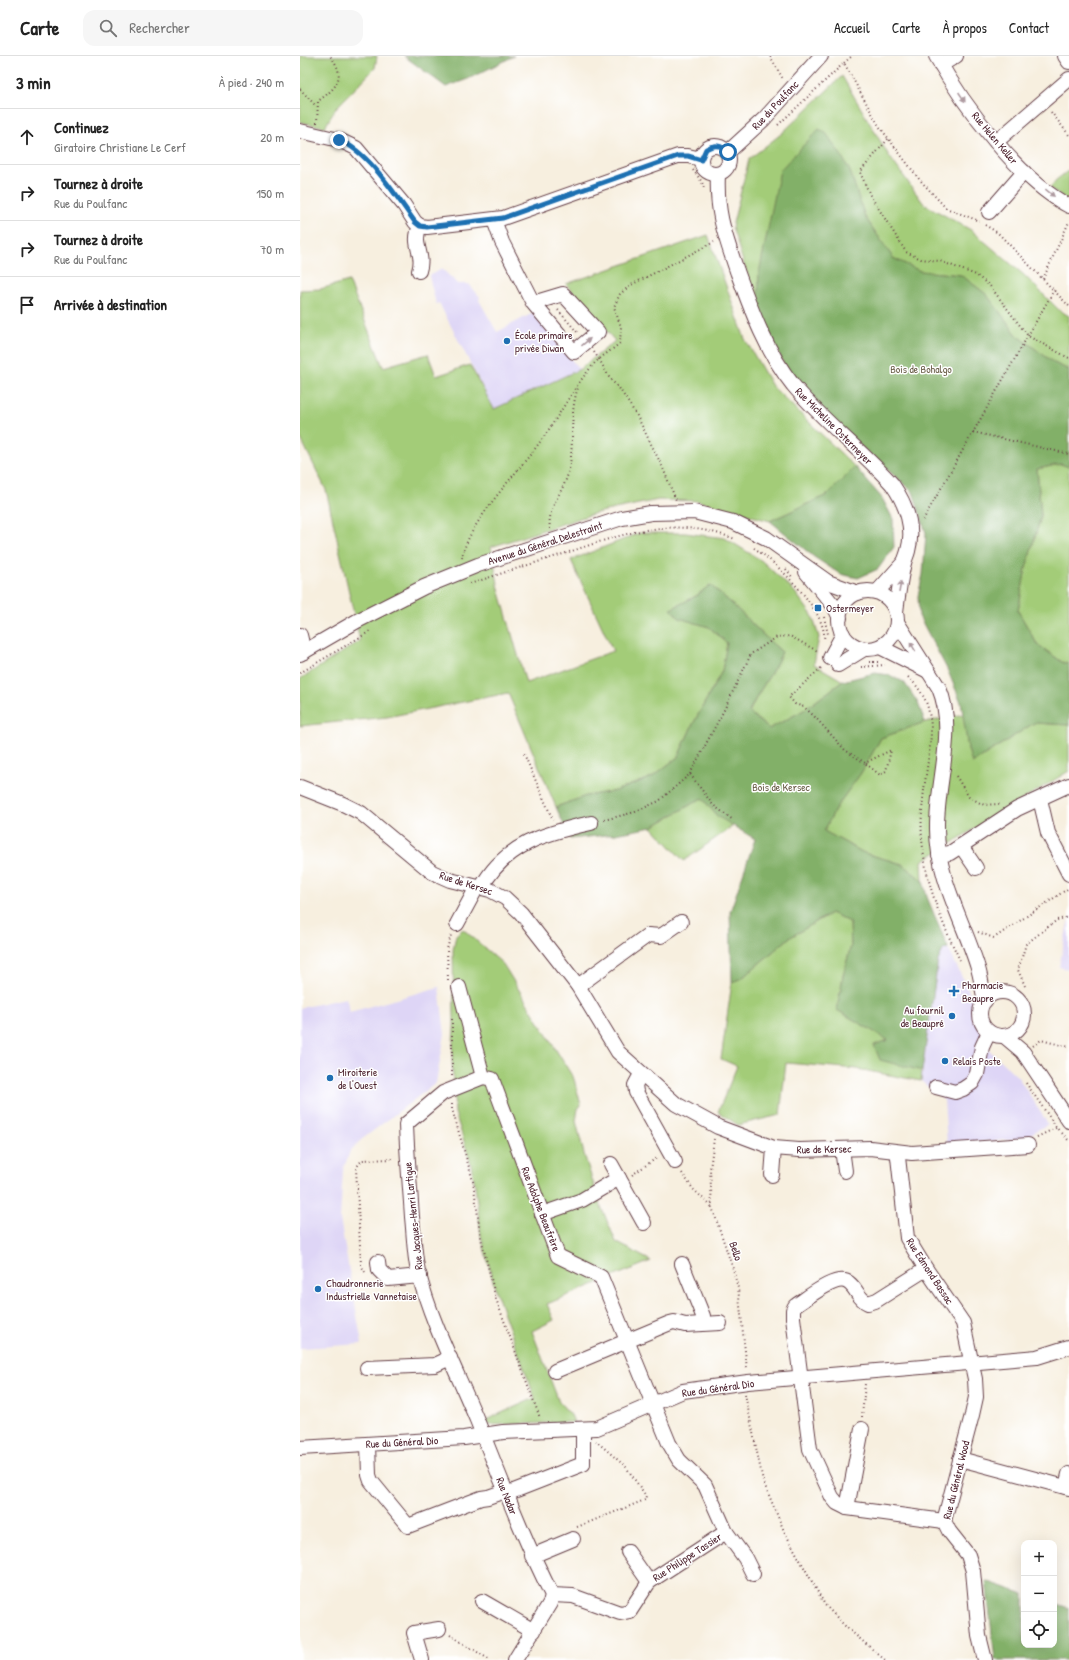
<!DOCTYPE html>
<html lang="fr">
<head>
<meta charset="utf-8">
<style>
	body { margin:0; font-family:"Patrick Hand",sans-serif; background:#f6f6f6; color:#222 }
	.controls { position:absolute; right:12px; bottom:12px; display:grid; overflow:hidden; border-radius:8px; box-shadow:0 4px 16px #0002 }
	.controls button { width:36px; height:36px; display:grid; place-items:center; padding:0; border:0; border-bottom:1px solid #e0e0e0; background:#fff; color:#222; font:20px sans-serif }
	.stop { position:absolute; width:12px; height:12px; margin:-9px; border:3px solid #1f6fb2; border-radius:50%; background:#fff }
	.stop.end { background:#1f6fb2; border-color:#fff; box-shadow:0 1px 4px #0008 }
	.list { margin:0; padding:0; list-style:none }
	h2 { display:flex; justify-content:space-between; align-items:center; height:52px; margin:0; padding:0 16px; font-size:17px }
	h2 small { font-size:13px; font-weight:400; color:#767676 }
	.list li { display:grid; grid-template-columns:26px 1fr auto; gap:12px; align-items:center; box-sizing:border-box; height:56px; padding:0 16px; border-top:1px solid #e0e0e0 }
	.list b { display:block; font-size:15px; white-space:nowrap }
	.list p { margin:0; font-size:13px; white-space:nowrap; color:#767676 }
	.list em { font-size:13px; font-style:normal; color:#767676 }
	.icon { flex:none; width:22px; height:22px; fill:none; stroke:currentColor; stroke-width:2; stroke-linecap:round; stroke-linejoin:round }
	.map { position:relative; flex:none; width:769px; height:1604px; overflow:hidden }
	header { display:flex; align-items:center; gap:24px; box-sizing:border-box; height:56px; padding:0 20px; background:#fff; border-bottom:1px solid #e0e0e0 }
	header strong { font-size:19px }
	nav { display:flex; gap:22px; margin-inline-start:auto; font-size:14px }
	.search { width:280px; height:36px; background:#f6f6f6; display:flex; align-items:center; gap:10px; box-sizing:border-box; padding:0 14px; border-radius:12px; color:#767676; font-size:15px }
	main { display:flex }
	aside { flex:1; background:#fff }
	.map>svg:first-child { display:block }
	.built { fill:#ded5f6 }
	.green { fill:#a3cc78; stroke:#767652 }
	.forest { fill:#82b068; stroke:#66684a }
	.lines { fill:none; stroke-linecap:round; stroke-linejoin:round }
	.minor-casing { stroke:#643e46; stroke-width:16 }
	.path { stroke:#643e46; stroke-width:2; stroke-dasharray:1 3; stroke-linecap:butt }
	.minor { stroke:#fff; stroke-width:14 }
	.oneway { fill:#ae9aa0 }
	.route { stroke:#1f6fb2; stroke-width:5 }
	.poi-dot { fill:#1f6fb2; stroke:#fff; stroke-width:1.5 }
	.labels { text-anchor:middle; dominant-baseline:central; stroke-width:3; stroke-linejoin:round; paint-order:stroke }
	.street-label { font-size:11px; fill:#4a1f2b; stroke:#fff }
	.poi-label { font-size:11px; fill:#4a1f2b; stroke:#fff; text-anchor:start }
	.park-label { font-size:11px; fill:#695c46; stroke:#fff }
</style>
</head>
<body>
<header>
<strong>Carte</strong>
<div class="search"><svg class="icon" aria-label="search" viewBox="0 0 24 24"><circle cx="10" cy="10" r="6"/><path d="M15 15l6 6"/></svg>Rechercher</div>
<nav><a>Accueil</a><a>Carte</a><a>À propos</a><a>Contact</a></nav>
</header>
<main>
<aside>
<h2>3 min<small>À pied · 240 m</small></h2>
<ul class="list">
<li><svg class="icon" aria-label="ahead" viewBox="0 0 24 24"><path d="M12 20V5M6 11l6-6 6 6"/></svg><div><b>Continuez</b><p>Giratoire Christiane Le Cerf</p></div><em>20 m</em></li>
<li><svg class="icon" aria-label="right" viewBox="0 0 24 24"><path d="M7 20v-9h11M14 6l5 5-5 5"/></svg><div><b>Tournez à droite</b><p>Rue du Poulfanc</p></div><em>150 m</em></li>
<li><svg class="icon" aria-label="right" viewBox="0 0 24 24"><path d="M7 20v-9h11M14 6l5 5-5 5"/></svg><div><b>Tournez à droite</b><p>Rue du Poulfanc</p></div><em>70 m</em></li>
<li><svg class="icon" aria-label="arrive" viewBox="0 0 24 24"><path d="M6 21V4h12l-3 4 3 4H6"/></svg><div><b>Arrivée à destination</b></div></li>
</ul>
</aside>
<div class="map">
<svg width="769" height="1604" viewBox="0 0 769 1604">
	<rect width="100%" height="100%" fill="#fff"/>
	<filter id="ink" filterUnits="userSpaceOnUse"><feTurbulence type="fractalNoise" baseFrequency=".025" numOctaves="2"/><feDisplacementMap in="SourceGraphic" scale="8" xChannelSelector="R" yChannelSelector="G"/><feConvolveMatrix kernelMatrix="1 2 1 2 8 2 1 2 1" color-interpolation-filters="sRGB"/></filter>
	<filter id="wash" filterUnits="userSpaceOnUse"><feTurbulence type="fractalNoise" baseFrequency=".012" numOctaves="4" result="noise"/><feDisplacementMap in="SourceGraphic" scale="16" xChannelSelector="R" yChannelSelector="G"/><feGaussianBlur stdDeviation="0.9" result="paint"/><feColorMatrix in="noise" values="0 0 0 0 0 0 0 0 0 0 0 0 0 0 0 0 0 1.4 0 .05"/><feComposite in="paint" operator="in"/></filter>
	<g filter="url(#wash)">
		<rect width="100%" height="100%" fill="#f7efdf"/>
		<g class="built">
			<path d="M 142,213 L 158,228 L 169,228 L 180,241 L 179,244 L 197,276 L 233,257 L 279,313 L 194,353 L 139,247 L 136,248 L 129,220 Z"/>
			<path d="M 769,863 L 769,913 L 759,911 Z"/>
			<path d="M 648,892 L 673,944 L 689,994 L 718,1021 L 748,1068 L 722,1083 L 647,1088 L 644,1044 L 621,1025 L 638,905 L 643,894 Z"/>
			<path d="M 139,931 L 145,978 L 136,1027 L 61,1084 L 50,1095 L 43,1114 L 40,1163 L 62,1288 L 0,1292 L 0,952 L 46,942 L 50,956 Z"/>
		</g>
		<g class="green">
			<path d="M 0,0 L 77,0 L 75,12 L 36,52 L 25,71 L 0,66 Z"/>
			<path d="M 542,20 L 589,100 L 624,148 L 671,174 L 724,219 L 759,254 L 769,260 L 769,314 L 754,307 L 717,279 L 686,238 L 661,219 L 620,215 L 593,202 L 565,161 L 558,142 L 459,217 L 458,252 L 432,171 L 449,103 L 481,78 Z"/>
			<path d="M 769,114 L 769,146 L 750,132 L 756,124 Z"/>
			<path d="M 408,179 L 445,283 L 472,330 L 555,411 L 527,439 L 470,465 L 398,445 L 358,444 L 296,457 L 191,491 L 199,533 L 226,627 L 313,595 L 271,504 L 340,477 L 385,477 L 425,482 L 462,505 L 494,535 L 512,559 L 519,581 L 514,608 L 543,625 L 504,654 L 469,673 L 449,657 C 458,635 473,617 482,596 C 457,575 436,549 410,529 L 396,540 L 371,553 L 380,562 L 409,571 L 427,587 L 422,615 L 392,670 L 378,701 L 352,721 L 315,735 L 286,740 L 256,751 L 208,637 L 87,661 L 0,670 L 0,623 L 60,585 L 26,434 L 0,381 L 0,234 L 20,233 L 49,225 L 83,311 L 128,298 L 136,320 L 170,309 L 194,353 L 280,313 L 315,285 L 266,228 Z"/>
			<path d="M 761,408 L 769,411 L 769,608 L 762,606 L 737,588 L 718,555 L 726,512 L 741,460 L 737,413 Z"/>
			<path d="M 664,658 L 668,693 L 672,707 L 734,667 L 769,669 L 769,715 L 622,805 L 623,825 L 602,808 L 564,797 L 524,775 L 537,750 L 561,717 L 581,682 L 621,667 Z"/>
			<path d="M 402,742 L 417,760 L 434,769 L 384,805 L 352,771 Z"/>
			<path d="M 531,857 L 550,866 L 551,889 L 543,920 L 537,954 L 589,984 L 603,1009 L 622,1015 L 621,1025 L 557,1013 L 486,1007 L 480,1059 L 438,1069 L 418,1056 L 437,1010 L 421,1003 L 432,926 L 442,922 L 489,882 Z"/>
			<path d="M 163,873 L 203,908 L 274,1023 L 281,1049 L 278,1053 L 276,1065 L 284,1098 L 300,1148 L 316,1186 L 351,1205 L 247,1248 L 254,1264 L 232,1275 L 259,1346 L 271,1359 L 274,1366 L 188,1369 L 186,1364 L 235,1342 L 196,1236 L 181,1180 L 175,1129 L 170,1104 L 155,1057 L 152,1004 L 154,970 L 153,894 L 156,879 Z"/>
		</g>
		<g class="forest">
			<path d="M 104,0 L 214,0 L 168,23 L 146,31 Z"/>
			<path d="M 519,73 L 526,77 L 541,99 L 550,115 L 565,161 L 593,202 L 620,215 L 661,219 L 686,238 L 717,279 L 754,307 L 769,314 L 769,411 L 761,408 L 737,413 L 741,460 L 726,512 L 718,555 L 737,588 L 762,606 L 769,608 L 769,669 L 734,667 L 672,707 L 668,693 L 661,646 L 647,613 L 619,560 L 618,540 L 623,518 L 626,477 L 613,436 L 529,363 L 484,309 L 458,252 L 459,217 L 480,114 Z"/>
			<path d="M 555,411 L 582,442 L 593,463 L 594,491 L 578,513 L 558,522 L 540,518 L 514,501 L 470,465 L 527,439 Z"/>
			<path d="M 410,529 C 436,549 457,575 482,596 C 473,617 458,635 449,656 L 469,673 L 504,654 L 543,625 L 575,617 L 589,619 L 604,626 L 618,647 L 625,666 L 581,682 L 561,717 L 537,750 L 524,775 L 564,797 L 602,808 L 623,825 L 627,841 L 648,892 L 643,894 L 638,905 L 622,1015 L 580,1004 L 574,989 L 588,984 L 537,954 L 543,920 L 551,889 L 550,866 L 531,857 L 489,882 L 442,922 L 432,926 L 430,856 L 455,783 L 417,760 L 402,742 L 352,771 L 316,778 L 270,783 L 256,751 L 286,740 L 315,735 L 352,721 L 378,701 L 392,670 L 422,615 L 427,587 L 409,571 L 379,562 L 371,553 L 396,540 Z"/>
			<path d="M 686,1525 L 724,1538 L 724,1589 L 754,1589 L 754,1547 L 769,1552 L 769,1604 L 695,1604 Z"/>
		</g>
	</g>
	<g filter="url(#ink)">
		<g class="lines">
			<g class="minor-casing">
				<g id="minor">
					<path d="M 636,0 C 663,49 719,124 769,150"/>
					<path d="M 765,0 L 769,6"/>
					<path d="M 641,9 L 656,0"/>
					<path d="M 0,75 L 39,84 L 56,92 L 104,149 L 115,166 L 120,170 L 127,171 L 203,162 L 378,100 L 388,100 L 401,103"/>
					<path d="M 696,86 L 769,23"/>
					<circle cx="415" cy="104" r="14"/>
					<path d="M 428,96 L 464,63 L 521,0"/>
					<path d="M 418,118 C 416,157 425,179 437,215 C 452,256 466,295 493,329 C 523,365 561,394 592,428 C 606,448 615,470 608,495 C 607,499 605,503 604,507 C 600,523 598,540 596,556"/>
					<path d="M 689,156 L 724,116"/>
					<path d="M 194,164 L 202,186 L 233,247 L 274,296 L 298,276 L 263,238 L 233,247"/>
					<path d="M 119,215 C 125,196 111,190 120,170"/>
					<path d="M 506,516 L 534,550 L 540,562"/>
					<circle cx="568" cy="564" r="29"/>
					<path d="M 577,536 L 604,506"/>
					<path d="M 597,566 L 639,632 C 657,674 636,728 637,773 C 637,822 663,864 677,909 C 681,920 682,933 685,945"/>
					<path d="M 0,579 L 4,596"/>
					<path d="M 580,591 L 628,615"/>
					<path d="M 0,598 L 57,565 L 124,531 L 178,509 L 322,462 L 351,457 L 394,456 L 433,466 L 466,482 L 528,526 L 558,537"/>
					<path d="M 530,602 L 543,578"/>
					<path d="M 538,609 L 564,593"/>
					<path d="M 0,731 L 43,748 L 61,757 L 132,816 L 150,824 L 190,834 L 205,842 L 221,857 L 278,930 L 318,996 L 376,1048 L 418,1071 L 474,1092 L 499,1094 L 570,1092 L 612,1097 L 728,1089"/>
					<path d="M 740,743 L 748,777 L 769,818"/>
					<path d="M 661,790 L 676,812"/>
					<path d="M 639,799 L 650,797 L 717,753 L 769,729"/>
					<path d="M 181,832 C 205,788 245,777 291,767"/>
					<path d="M 157,868 L 177,831"/>
					<path d="M 278,930 L 348,879 L 361,880 L 381,866"/>
					<path d="M 159,931 L 183,1021 L 192,1023 L 258,1200 L 301,1221 L 369,1387 L 379,1404 L 405,1429 L 426,1476 L 445,1502 L 453,1518"/>
					<circle cx="702" cy="958" r="22"/>
					<path d="M 704,980 L 723,996 L 769,1065"/>
					<path d="M 341,1018 L 335,1029 L 336,1036 L 375,1106"/>
					<path d="M 183,1021 L 143,1037 L 106,1068 C 107,1099 110,1130 112,1161 C 114,1179 114,1198 118,1215 C 131,1266 157,1316 177,1364 C 201,1423 223,1482 252,1539 L 250,1547 L 215,1604"/>
					<path d="M 636,1031 L 655,1036 L 663,1033 L 672,1027 L 677,1018 L 682,991 L 689,976"/>
					<path d="M 542,1093 L 545,1115"/>
					<path d="M 599,1096 L 598,1101 L 607,1182 L 626,1213 L 663,1267 L 675,1323 L 676,1341 L 672,1359 L 644,1465 L 649,1475 L 668,1499 L 673,1515 L 679,1580 L 685,1604"/>
					<path d="M 311,1108 L 344,1167"/>
					<path d="M 472,1119 L 474,1092"/>
					<path d="M 242,1158 L 282,1144 L 319,1122"/>
					<path d="M 78,1206 L 79,1214 L 88,1223 L 120,1220"/>
					<path d="M 382,1208 L 403,1260 L 402,1267"/>
					<path d="M 626,1213 L 577,1244 L 568,1247 C 558,1243 557,1233 549,1227 C 537,1217 506,1243 495,1250 L 493,1254 L 493,1262 L 510,1393 L 532,1441 L 537,1447 L 547,1452 L 644,1465"/>
					<path d="M 67,1312 L 135,1309 L 150,1302"/>
					<path d="M 255,1315 L 370,1267 L 374,1266 L 385,1269 L 420,1267"/>
					<path d="M 68,1388 L 69,1419 L 71,1425 L 108,1470 L 181,1442 L 188,1441 L 205,1435"/>
					<path d="M 0,1392 L 164,1382 L 203,1376 L 297,1372 L 383,1335 L 448,1326 L 737,1301 L 769,1291"/>
					<path d="M 660,1403 L 769,1432"/>
					<path d="M 766,1431 L 769,1418"/>
					<path d="M 206,1438 L 283,1408 L 283,1373"/>
					<path d="M 547,1452 L 562,1373"/>
					<path d="M 328,1496 L 349,1526"/>
					<path d="M 232,1500 L 273,1483"/>
					<path d="M 252,1539 L 273,1540 L 320,1557 L 330,1555 L 349,1526 L 426,1476"/>
					<path d="M 182,1545 L 234,1575"/>
					<path d="M 122,1604 L 114,1577 L 139,1573"/>
				</g>
			</g>
			<g class="path">
				<path d="M 470,0 L 483,23"/>
				<path d="M 544,7 L 552,0"/>
				<path d="M 0,33 L 16,50"/>
				<path d="M 751,56 L 769,79"/>
				<path d="M 17,67 L 18,45 C 37,32 47,20 30,0"/>
				<path d="M 478,69 L 544,7 L 579,70 L 619,123 L 646,152 L 679,165"/>
				<path d="M 588,83 L 560,116 L 570,139 L 606,196 L 621,203 L 640,205 L 676,219 L 690,230 L 728,280 L 769,302"/>
				<path d="M 393,114 L 402,126 L 404,132"/>
				<path d="M 685,169 L 698,177 L 769,250"/>
				<path d="M 743,223 L 769,166"/>
				<path d="M 258,254 L 277,276"/>
				<path d="M 294,296 L 299,303"/>
				<path d="M 299,303 L 310,323 L 319,332 L 337,360 L 362,410 L 376,444"/>
				<path d="M 673,376 L 769,398"/>
				<path d="M 623,464 L 754,234"/>
				<path d="M 250,473 C 247,452 261,439 267,421 C 276,393 268,359 278,332"/>
				<path d="M 454,492 C 476,506 528,556 524,584"/>
				<path d="M 162,502 C 167,468 219,415 240,386 C 258,362 272,334 292,310 C 300,301 311,295 320,287 L 321,271 L 314,251 L 320,238 L 331,229 L 414,186"/>
				<path d="M 486,513 L 493,522"/>
				<path d="M 170,528 C 201,517 232,508 263,498 C 326,477 370,459 435,483"/>
				<path d="M 524,561 L 528,578"/>
				<path d="M 569,606 L 579,606"/>
				<path d="M 561,611 L 585,609"/>
				<path d="M 521,612 L 489,641 L 495,648 L 504,651 L 514,660 L 545,694 L 565,707 L 591,694 L 586,715 L 580,719 L 565,707"/>
				<path d="M 0,617 L 72,574"/>
				<path d="M 608,621 C 618,630 627,643 629,657 C 633,673 630,689 628,705 C 624,734 619,763 623,792 C 627,831 643,870 660,904"/>
				<path d="M 224,698 L 253,764"/>
				<path d="M 390,718 L 424,654 L 451,598 L 477,581 L 490,580 L 519,596"/>
				<path d="M 656,720 L 669,741 L 684,749 L 700,748"/>
				<path d="M 304,764 L 335,756 L 359,745 L 390,718 L 413,749 L 433,764"/>
				<path d="M 678,876 L 694,882 L 769,832"/>
				<path d="M 148,924 L 147,893 L 151,879"/>
				<path d="M 725,930 L 718,914 L 726,888 L 757,864 L 768,861"/>
				<path d="M 733,990 L 741,984 L 769,991"/>
				<path d="M 152,1020 L 152,960"/>
				<path d="M 726,1027 L 759,1075"/>
				<path d="M 152,1048 L 152,1053 L 173,1125 L 181,1182 L 196,1243 L 240,1362"/>
				<path d="M 762,1077 L 769,1085"/>
				<path d="M 737,1081 L 756,1072"/>
				<path d="M 414,1083 L 410,1113 L 412,1151 L 433,1213 L 438,1232 L 447,1313"/>
				<path d="M 382,1117 L 393,1133 L 412,1151"/>
				<path d="M 332,1119 L 358,1101"/>
				<path d="M 65,1216 L 61,1209 L 56,1112 L 62,1104 L 94,1103"/>
				<path d="M 445,1338 L 463,1425 L 484,1475 L 525,1549 L 546,1571 L 585,1604"/>
				<path d="M 562,1361 L 565,1328"/>
				<path d="M 277,1471 L 345,1444 L 346,1440 L 326,1411 L 296,1385"/>
				<path d="M 150,1579 L 190,1604"/>
			</g>
			<use href="#minor" class="minor"/>
		</g>
		<defs><path id="oneway-solid" d="M-6-.8H1V-3.2L6.5 0L1 3.2V.8H-6Z"/></defs>
		<g class="oneway">
			<use href="#oneway-solid" transform="translate(662 41) rotate(56)"/>
			<use href="#oneway-solid" transform="translate(750 137) rotate(39)"/>
			<use href="#oneway-solid" transform="translate(286 286) rotate(-40)"/>
			<use href="#oneway-solid" transform="translate(600 531) rotate(-80)"/>
			<use href="#oneway-solid" transform="translate(613 591) rotate(-121)"/>
		</g>
	</g>
	<g class="lines" filter="url(#ink)">
		<path class="route" d="M 39,84 C 69,96 96,140 115,166 L 120,170 L 127,171 L 203,162 L 378,100 L 388,100 L 401,104 L 406,93 C 414,88 422,89 428,96"/>
	</g>
	<g class="poi-dot">
		<circle cx="207" cy="285" r="4"/>
		<rect x="514" y="548" width="8" height="8" rx="2"/>
		<path d="M652 929h4v4h4v4h-4v4h-4v-4h-4v-4h4z"/>
		<circle cx="652" cy="960" r="4"/>
		<circle cx="645" cy="1005" r="4"/>
		<circle cx="30" cy="1022" r="4"/>
		<circle cx="18" cy="1233" r="4"/>
	</g>
	<g class="labels">
		<g class="street-label">
			<text transform="translate(475 49) rotate(-47)">Rue du Poulfanc</text>
			<text transform="translate(695 82) rotate(50)">Rue Helen Keller</text>
			<text transform="translate(534 370) rotate(45)">Rue Micheline Ostermeyer</text>
			<text transform="translate(245 487) rotate(-18)">Avenue du Général Delestraint</text>
			<text transform="translate(166 827) rotate(18)">Rue de Kersec</text>
			<text transform="translate(524 1093) rotate(-1)">Rue de Kersec</text>
			<text transform="translate(241 1153) rotate(69)">Rue Adolphe Beaufrère</text>
			<text transform="translate(113 1160) rotate(-96)">Rue Jacques-Henri Lartigue</text>
			<text transform="translate(436 1195) rotate(71)">Bello</text>
			<text transform="translate(630 1215) rotate(57)">Rue Edmond Bassac</text>
			<text transform="translate(418 1332) rotate(-8)">Rue du Général Dio</text>
			<text transform="translate(102 1386) rotate(-3)">Rue du Général Dio</text>
			<text transform="translate(656 1424) rotate(-76)">Rue du Général Wood</text>
			<text transform="translate(207 1440) rotate(68)">Rue Nadar</text>
			<text transform="translate(387 1501) rotate(-33)">Rue Philippe Tassier</text>
		</g>
		<g class="poi-label">
			<text x="215" y="279">École primaire<tspan x="215" dy="13">privée Diwan</tspan></text>
			<text x="526" y="552">Ostermeyer</text>
			<text x="662" y="929">Pharmacie<tspan x="662" dy="13">Beaupre</tspan></text>
			<text x="644" y="954" text-anchor="end">Au fournil<tspan x="644" dy="13">de Beaupré</tspan></text>
			<text x="653" y="1005">Relais Poste</text>
			<text x="38" y="1016">Miroiterie<tspan x="38" dy="13">de l'Ouest</tspan></text>
			<text x="26" y="1227">Chaudronnerie<tspan x="26" dy="13">Industrielle Vannetaise</tspan></text>
		</g>
		<g class="park-label">
			<text x="621" y="313">Bois de Bohalgo</text>
			<text x="481" y="731">Bois de Kersec</text>
		</g>
	</g>
</svg>
<div class="controls">
<button>+</button>
<button>−</button>
<button><svg class="icon" aria-label="locate" viewBox="0 0 24 24"><circle cx="12" cy="12" r="6"/><path d="M12 2v4M12 18v4M2 12h4M18 12h4"/></svg></button>
</div>
<div class="stop" style="left:428px;top:96px"></div>
<div class="stop end" style="left:39px;top:84px"></div>
</div>
</main>
</body>
</html>
